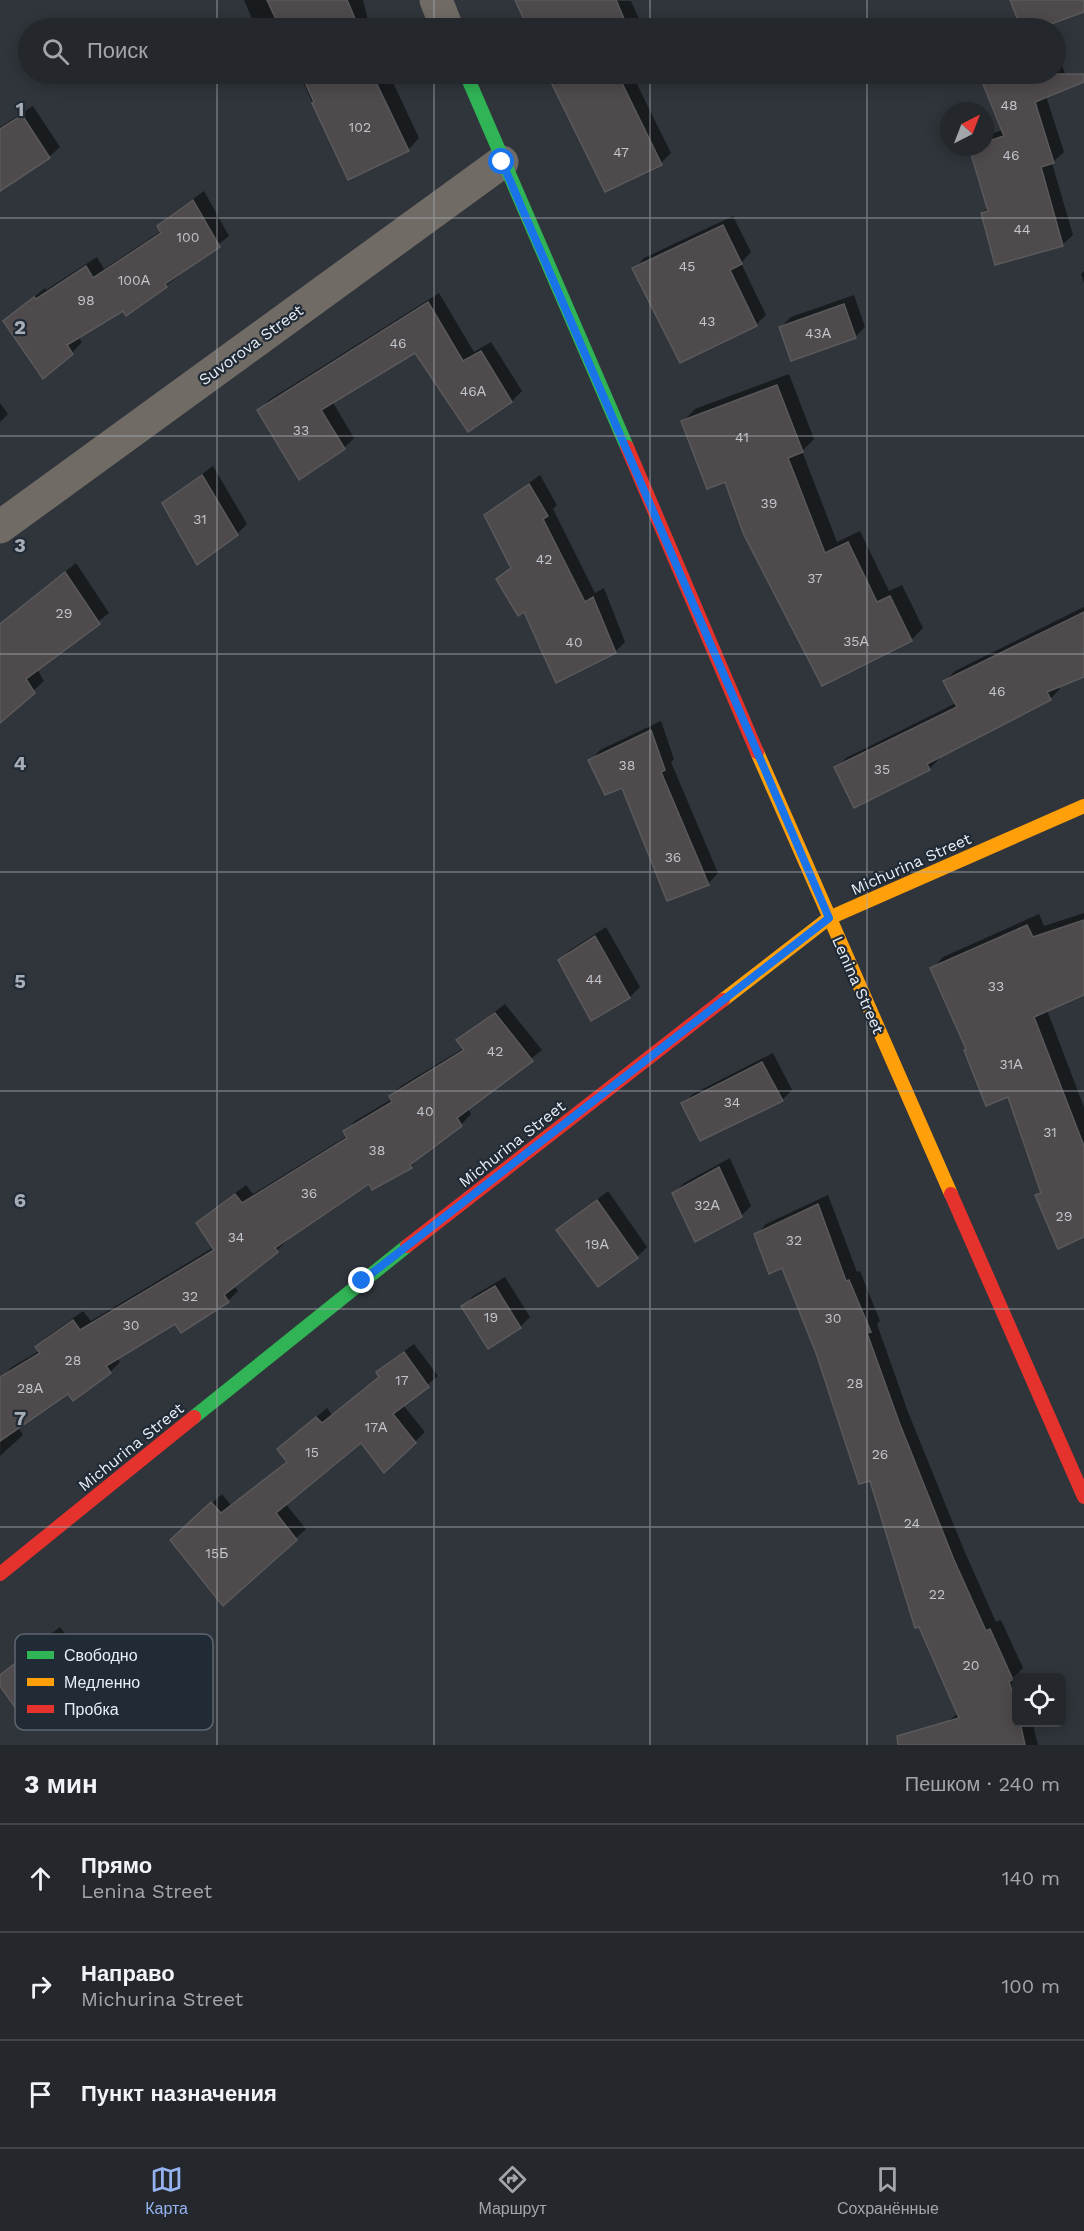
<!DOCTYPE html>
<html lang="ru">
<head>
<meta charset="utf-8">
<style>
	body { margin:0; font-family:"Work Sans",sans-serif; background:#2c3034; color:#f1f3f6 }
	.controls { position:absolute; right:18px; bottom:18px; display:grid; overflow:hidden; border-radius:9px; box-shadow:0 3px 15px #0003 }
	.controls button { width:54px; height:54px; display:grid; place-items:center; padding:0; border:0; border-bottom:2px solid #414448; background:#24282c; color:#f1f3f6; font:30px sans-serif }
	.compass { position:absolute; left:940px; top:102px; width:54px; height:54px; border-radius:50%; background:#24282c; box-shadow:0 3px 15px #0003; rotate:42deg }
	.stop { position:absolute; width:18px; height:18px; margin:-14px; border:4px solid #1a73e8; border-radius:50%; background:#fff }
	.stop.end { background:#1a73e8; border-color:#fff; box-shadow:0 2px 6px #0008 }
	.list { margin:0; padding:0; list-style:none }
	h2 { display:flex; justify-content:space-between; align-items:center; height:78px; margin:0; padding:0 24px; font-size:26px }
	h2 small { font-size:20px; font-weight:400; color:#a3a6a9 }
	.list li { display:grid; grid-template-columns:39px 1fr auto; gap:18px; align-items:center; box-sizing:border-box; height:108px; padding:0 24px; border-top:2px solid #414448 }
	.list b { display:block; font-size:22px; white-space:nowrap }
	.list p { margin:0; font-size:20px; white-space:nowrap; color:#a3a6a9 }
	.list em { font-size:20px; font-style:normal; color:#a3a6a9 }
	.icon { flex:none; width:33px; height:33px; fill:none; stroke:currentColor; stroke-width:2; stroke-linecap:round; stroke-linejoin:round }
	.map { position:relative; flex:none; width:1084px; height:1745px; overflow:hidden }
	.search { position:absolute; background:#24282c; box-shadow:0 3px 15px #0003; left:18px; right:18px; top:18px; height:66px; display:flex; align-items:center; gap:15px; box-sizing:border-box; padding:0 21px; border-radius:33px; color:#a3a6a9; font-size:22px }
	.sheet { height:402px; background:#24282c }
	nav { display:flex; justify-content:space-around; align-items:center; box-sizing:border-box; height:84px; border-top:2px solid #414448; background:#24282c; font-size:16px; color:#a3a6a9 }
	nav a { display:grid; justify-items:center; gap:3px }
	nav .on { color:#95b2f1 }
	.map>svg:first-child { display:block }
	.shadow { fill:#0007 }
	.building { fill:#4f4a4c; stroke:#5a595b; stroke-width:1.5 }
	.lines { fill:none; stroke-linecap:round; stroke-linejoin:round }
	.street { stroke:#716b66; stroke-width:33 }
	.fast { stroke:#30b455; stroke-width:14 }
	.slow { stroke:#ff9f0a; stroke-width:14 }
	.jam { stroke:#e5322d; stroke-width:14 }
	.route { stroke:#1a73e8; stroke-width:8 }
	.grid { fill:none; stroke:#a8adb5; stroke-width:1.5; stroke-opacity:0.55 }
	.labels { text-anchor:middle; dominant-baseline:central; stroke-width:4.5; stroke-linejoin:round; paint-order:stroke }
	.number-label { font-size:14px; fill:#c2c5cc }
	.street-label { font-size:16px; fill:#e8eef6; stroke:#212b36 }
	.key { fill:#212b36; stroke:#5d6670; stroke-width:1.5 }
	.key-label { font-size:16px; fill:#e8eef6 }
	.grid-label { font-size:20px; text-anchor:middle; font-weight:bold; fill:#a8adb5; stroke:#212b36; stroke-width:4.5; stroke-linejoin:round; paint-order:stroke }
</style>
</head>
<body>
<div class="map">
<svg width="1084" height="1745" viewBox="0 0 1084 1745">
	<rect width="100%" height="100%" fill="#30353b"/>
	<g class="shadow">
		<path d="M 244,0 L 363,0 L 370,28 L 256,28 Z"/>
		<path d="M 518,0 L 631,1 L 643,28 L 529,28 Z"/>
		<path d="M 1056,50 L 1068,81 L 1046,96 L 1064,152 L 1052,163 L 1073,235 L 1062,245 L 982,213 L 988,207 L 971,147 L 985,147 L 985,136 L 1003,130 L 981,76 L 984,74 L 1056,74 Z"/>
		<path d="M 299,74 L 389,74 L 419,138 L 408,150 L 348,178 Z"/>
		<path d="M 549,74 L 632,74 L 671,153 L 661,163 L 560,99 Z"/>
		<path d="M 33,106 L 60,147 L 49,157 L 5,186 L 0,178 L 0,127 Z"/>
		<path d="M 204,191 L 229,236 L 166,286 L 78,336 L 82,342 L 72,353 L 5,321 L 45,288 L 46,290 L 97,257 L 104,269 L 161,231 L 159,226 L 169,216 Z"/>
		<path d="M 733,216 L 751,252 L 741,263 L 766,315 L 756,325 L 634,269 L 644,258 Z"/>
		<path d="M 1084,271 L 1084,283 L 1081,274 Z"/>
		<path d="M 439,293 L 474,352 L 491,342 L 522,391 L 512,401 L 469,430 L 416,351 L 332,401 L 354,438 L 344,448 L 259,410 L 269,400 Z"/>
		<path d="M 854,295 L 865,327 L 855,337 L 781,327 L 791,317 Z"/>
		<path d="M 789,374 L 814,439 L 802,451 L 837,542 L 860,531 L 889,591 L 902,585 L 923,628 L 911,640 L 726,480 L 683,421 L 695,409 Z"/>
		<path d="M 0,403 L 8,414 L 0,422 Z"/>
		<path d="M 213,466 L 247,524 L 237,534 L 163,503 Z"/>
		<path d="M 540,475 L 557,505 L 553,509 L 595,593 L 604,588 L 625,642 L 615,652 L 524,610 L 498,579 L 512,566 L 486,515 Z"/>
		<path d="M 76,563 L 109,613 L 37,669 L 44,681 L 0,721 L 0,632 L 40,592 Z"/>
		<path d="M 1084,607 L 1084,676 L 1059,686 L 1060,689 L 1050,699 L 938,756 L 939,759 L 929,769 L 836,768 L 846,758 L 956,703 L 945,681 L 955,671 Z"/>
		<path d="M 661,721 L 674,759 L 671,762 L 718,873 L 708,884 L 622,786 L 590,761 L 600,750 Z"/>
		<path d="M 1084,913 L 1084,995 L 1047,1010 L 1084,1107 L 1084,1235 L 1036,1196 L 1042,1190 L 1008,1095 L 968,1048 L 932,969 L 943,957 L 1039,914 L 1044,926 Z"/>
		<path d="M 606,927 L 640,987 L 630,997 L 560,960 L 570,950 Z"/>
		<path d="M 505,1004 L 542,1050 L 468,1109 L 471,1114 L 461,1125 L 420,1156 L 411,1167 L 370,1182 L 286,1239 L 288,1240 L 277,1250 L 234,1285 L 238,1291 L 228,1301 L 175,1322 L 117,1357 L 120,1362 L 110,1372 L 73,1399 L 68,1392 L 18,1427 L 23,1435 L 0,1456 L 2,1377 L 12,1367 L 39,1351 L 37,1347 L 47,1337 L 83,1311 L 91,1321 L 214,1247 L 198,1223 L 208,1213 L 246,1185 L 253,1194 L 347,1136 L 345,1131 L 355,1121 L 392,1099 L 390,1096 L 401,1086 L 464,1048 L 458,1040 Z"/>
		<path d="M 773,1053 L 792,1090 L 782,1100 L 683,1104 L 693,1094 Z"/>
		<path d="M 730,1158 L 751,1206 L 741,1216 L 674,1193 L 684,1183 Z"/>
		<path d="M 608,1191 L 647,1247 L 637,1257 L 558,1230 Z"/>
		<path d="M 828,1195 L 857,1272 L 860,1271 L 880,1321 L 877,1324 L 908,1412 L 964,1550 L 996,1622 L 1001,1620 L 1023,1668 L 1019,1672 L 1021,1678 L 1016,1678 L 1016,1722 L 1032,1722 L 1038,1745 L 955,1745 L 948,1722 L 958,1713 L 871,1479 L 783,1266 L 756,1235 L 766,1224 Z"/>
		<path d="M 505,1277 L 530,1317 L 520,1327 L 463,1307 L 473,1296 Z"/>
		<path d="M 414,1344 L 438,1376 L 403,1405 L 425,1432 L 384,1471 L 361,1441 L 285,1503 L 306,1529 L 223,1604 L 182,1531 L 222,1494 L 231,1505 L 288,1461 L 289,1440 L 327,1408 L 332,1415 L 380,1376 L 378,1372 L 387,1363 Z"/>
		<path d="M 60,1627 L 83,1659 L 73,1669 L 0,1683 L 0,1676 L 7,1668 Z"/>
	</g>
	<g class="building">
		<path d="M 267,0 L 347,0 L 357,23 L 350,26 L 351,28 L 280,28 Z"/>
		<path d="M 515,0 L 616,0 L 628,28 L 528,28 Z"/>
		<path d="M 1010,0 L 1084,0 L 1084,12 L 1040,28 L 1021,28 Z"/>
		<path d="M 301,74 L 372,74 L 409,151 L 348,180 L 312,103 L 314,102 Z"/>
		<path d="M 547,74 L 620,74 L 618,75 L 662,165 L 605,192 Z"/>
		<path d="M 979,74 L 1084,74 L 1084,82 L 1035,102 L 1054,163 L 1041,167 L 1063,246 L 995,265 L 981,213 L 988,211 L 969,147 L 985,147 L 985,142 L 1004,136 Z"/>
		<path d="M 22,115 L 50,158 L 0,191 L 0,129 Z"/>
		<path d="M 193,200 L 220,247 L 165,284 L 167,287 L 126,316 L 123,311 L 67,345 L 73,354 L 43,379 L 3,321 L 34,297 L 36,299 L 86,266 L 93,278 L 161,233 L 157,226 Z"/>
		<path d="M 723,225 L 742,264 L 730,270 L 757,326 L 680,363 L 632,268 Z"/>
		<path d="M 428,302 L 463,361 L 481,351 L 512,402 L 468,432 L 415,353 L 321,410 L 345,449 L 299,480 L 257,410 Z"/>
		<path d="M 844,304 L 856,338 L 791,361 L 779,327 Z"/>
		<path d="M 777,385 L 803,452 L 788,458 L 825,553 L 848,542 L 877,602 L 890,596 L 912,641 L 822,686 L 744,535 L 725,482 L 707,489 L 681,421 Z"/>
		<path d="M 202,475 L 238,535 L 197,565 L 162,503 Z"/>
		<path d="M 529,484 L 548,516 L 543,519 L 585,602 L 593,597 L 616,653 L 556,683 L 524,612 L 518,616 L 496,579 L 511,568 L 484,515 Z"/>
		<path d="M 65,572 L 100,624 L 26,679 L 35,693 L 0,723 L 0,624 Z"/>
		<path d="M 1084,612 L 1084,677 L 1047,692 L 1051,700 L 927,764 L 930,770 L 854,808 L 834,767 L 957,707 L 943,681 Z"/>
		<path d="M 651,730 L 665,770 L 661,772 L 709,885 L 667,901 L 622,788 L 605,795 L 588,760 Z"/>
		<path d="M 1084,920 L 1084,995 L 1034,1017 L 1084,1146 L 1084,1237 L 1058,1249 L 1035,1195 L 1041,1193 L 1008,1097 L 986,1106 L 964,1050 L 966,1049 L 930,968 L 1027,925 L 1033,937 Z"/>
		<path d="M 595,936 L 630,998 L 591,1021 L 558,960 Z"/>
		<path d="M 495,1013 L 533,1061 L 457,1118 L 462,1126 L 410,1165 L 412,1168 L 372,1190 L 369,1184 L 275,1248 L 278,1252 L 224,1295 L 229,1302 L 181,1333 L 175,1324 L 106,1366 L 111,1373 L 73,1401 L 68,1394 L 0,1441 L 0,1377 L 40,1353 L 35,1347 L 73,1320 L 80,1330 L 214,1250 L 196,1223 L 235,1194 L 242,1203 L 347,1138 L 343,1131 L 392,1102 L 389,1096 L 464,1050 L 456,1040 Z"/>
		<path d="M 762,1062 L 783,1101 L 700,1141 L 681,1103 Z"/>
		<path d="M 719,1167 L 742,1217 L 695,1242 L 672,1193 Z"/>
		<path d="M 597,1200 L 638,1258 L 598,1287 L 556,1230 Z"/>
		<path d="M 818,1204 L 846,1281 L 849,1280 L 871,1332 L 867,1333 L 899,1422 L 954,1560 L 986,1631 L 990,1629 L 1013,1680 L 1009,1681 L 1017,1710 L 1017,1722 L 1020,1722 L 1025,1745 L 898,1745 L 897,1736 L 959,1718 L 919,1627 L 915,1628 L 870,1481 L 859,1484 L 816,1353 L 782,1268 L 769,1274 L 754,1234 Z"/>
		<path d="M 495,1286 L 521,1328 L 488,1349 L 461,1306 Z"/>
		<path d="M 404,1352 L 429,1387 L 393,1414 L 416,1443 L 384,1473 L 361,1443 L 276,1513 L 297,1540 L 223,1606 L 170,1540 L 211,1502 L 221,1513 L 287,1462 L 277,1449 L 316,1417 L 322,1423 L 379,1377 L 376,1372 Z"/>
		<path d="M 49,1636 L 74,1670 L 19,1713 L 0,1686 L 0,1675 Z"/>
	</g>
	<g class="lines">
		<g class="street">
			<path d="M 436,0 L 447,28"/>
			<path d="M 0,527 L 502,162"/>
		</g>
		<g class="fast">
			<path d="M 466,74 L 627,447"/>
			<path d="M 194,1417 L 407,1246"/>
		</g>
		<g class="slow">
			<path d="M 757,752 L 951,1194"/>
			<path d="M 723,1000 L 829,918 L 1084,806"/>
		</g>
		<g class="jam">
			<path d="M 627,447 L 757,752"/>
			<path d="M 951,1194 L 1084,1497"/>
			<path d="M 407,1246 L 723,1000"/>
			<path d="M 0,1574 L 194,1417"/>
		</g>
	</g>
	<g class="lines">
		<path class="route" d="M 362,1281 L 829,918 L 502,162"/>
	</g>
	<path class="grid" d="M 217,0 L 217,28M 434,0 L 434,28M 650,0 L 650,28M 867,0 L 867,28M 217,74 L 217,1745M 434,74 L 434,1745M 650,74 L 650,1745M 867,74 L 867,1745M 0,218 L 1084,218M 0,436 L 1084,436M 0,654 L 1084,654M 0,872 L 1084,872M 0,1091 L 1084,1091M 0,1309 L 1084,1309M 0,1527 L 1084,1527"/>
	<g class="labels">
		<g class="number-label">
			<text x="1009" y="105">48</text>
			<text x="360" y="127">102</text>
			<text x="621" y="152">47</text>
			<text x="1011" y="155">46</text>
			<text x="1022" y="229">44</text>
			<text x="188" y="237">100</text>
			<text x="687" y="266">45</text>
			<text x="134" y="280">100А</text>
			<text x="86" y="300">98</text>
			<text x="707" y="321">43</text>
			<text x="818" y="333">43А</text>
			<text x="398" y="343">46</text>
			<text x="473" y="391">46А</text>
			<text x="301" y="430">33</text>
			<text x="742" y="437">41</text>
			<text x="769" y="503">39</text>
			<text x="200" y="519">31</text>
			<text x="544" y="559">42</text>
			<text x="815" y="578">37</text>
			<text x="64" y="613">29</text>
			<text x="856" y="641">35А</text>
			<text x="574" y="642">40</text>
			<text x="997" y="691">46</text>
			<text x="627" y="765">38</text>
			<text x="882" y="769">35</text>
			<text x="673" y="857">36</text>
			<text x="594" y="979">44</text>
			<text x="996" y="986">33</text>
			<text x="495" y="1051">42</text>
			<text x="1011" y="1064">31А</text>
			<text x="732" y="1102">34</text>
			<text x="425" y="1111">40</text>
			<text x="1050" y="1132">31</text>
			<text x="377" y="1150">38</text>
			<text x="309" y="1193">36</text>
			<text x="707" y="1205">32А</text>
			<text x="1064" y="1216">29</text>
			<text x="236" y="1237">34</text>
			<text x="794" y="1240">32</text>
			<text x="597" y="1244">19А</text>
			<text x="190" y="1296">32</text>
			<text x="491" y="1317">19</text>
			<text x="833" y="1318">30</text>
			<text x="131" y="1325">30</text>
			<text x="73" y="1360">28</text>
			<text x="402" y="1380">17</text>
			<text x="855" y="1383">28</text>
			<text x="30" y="1388">28А</text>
			<text x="376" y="1427">17А</text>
			<text x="312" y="1452">15</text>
			<text x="880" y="1454">26</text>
			<text x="912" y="1523">24</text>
			<text x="217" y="1553">15Б</text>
			<text x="937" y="1594">22</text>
			<text x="971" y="1665">20</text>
		</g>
		<g class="street-label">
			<text transform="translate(251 345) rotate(-36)">Suvorova Street</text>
			<text transform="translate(911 864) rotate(-24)">Michurina Street</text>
			<text transform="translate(858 985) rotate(66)">Lenina Street</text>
			<text transform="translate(512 1144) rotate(-38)">Michurina Street</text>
			<text transform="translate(131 1447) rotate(-39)">Michurina Street</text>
		</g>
	</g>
	<rect x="15" y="1634" width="198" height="96" rx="9" class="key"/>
	<rect x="27" y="1651" width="27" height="8" fill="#30b455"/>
	<rect x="27" y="1678" width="27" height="8" fill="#ff9f0a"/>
	<rect x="27" y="1705" width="27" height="8" fill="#e5322d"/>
	<g class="key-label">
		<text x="64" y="1661">Свободно</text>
		<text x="64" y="1688">Медленно</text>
		<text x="64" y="1715">Пробка</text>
	</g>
	<g class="grid-label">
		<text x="20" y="116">1</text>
		<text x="20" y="334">2</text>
		<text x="20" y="552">3</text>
		<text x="20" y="770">4</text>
		<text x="20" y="988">5</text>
		<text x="20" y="1207">6</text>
		<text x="20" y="1425">7</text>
	</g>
</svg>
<div class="controls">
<button><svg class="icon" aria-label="locate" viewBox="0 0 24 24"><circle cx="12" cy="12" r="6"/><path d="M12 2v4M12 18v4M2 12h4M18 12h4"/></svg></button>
</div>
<svg class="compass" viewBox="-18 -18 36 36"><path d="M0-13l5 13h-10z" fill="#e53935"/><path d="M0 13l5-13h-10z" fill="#a3a6a9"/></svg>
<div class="stop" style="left:502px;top:162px"></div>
<div class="stop end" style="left:362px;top:1281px"></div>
<div class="search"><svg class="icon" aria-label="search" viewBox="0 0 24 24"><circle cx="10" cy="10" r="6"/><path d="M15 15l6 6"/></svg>Поиск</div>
</div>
<section class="sheet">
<h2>3 мин<small>Пешком · 240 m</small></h2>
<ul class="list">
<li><svg class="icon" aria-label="ahead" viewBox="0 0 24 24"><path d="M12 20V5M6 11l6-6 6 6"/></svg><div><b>Прямо</b><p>Lenina Street</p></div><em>140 m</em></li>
<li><svg class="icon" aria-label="right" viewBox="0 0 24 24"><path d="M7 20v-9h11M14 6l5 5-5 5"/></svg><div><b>Направо</b><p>Michurina Street</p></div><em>100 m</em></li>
<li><svg class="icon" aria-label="arrive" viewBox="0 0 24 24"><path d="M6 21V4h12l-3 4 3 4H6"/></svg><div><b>Пункт назначения</b></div></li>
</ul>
</section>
<nav>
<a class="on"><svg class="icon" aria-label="map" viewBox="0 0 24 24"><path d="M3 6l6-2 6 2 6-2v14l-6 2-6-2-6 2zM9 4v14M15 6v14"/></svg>Карта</a>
<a><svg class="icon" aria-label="directions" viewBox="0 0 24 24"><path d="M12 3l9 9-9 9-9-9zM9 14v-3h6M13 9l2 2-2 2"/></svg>Маршрут</a>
<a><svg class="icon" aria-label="saved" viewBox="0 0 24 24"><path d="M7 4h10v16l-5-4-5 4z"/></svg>Сохранённые</a>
</nav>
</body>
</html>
